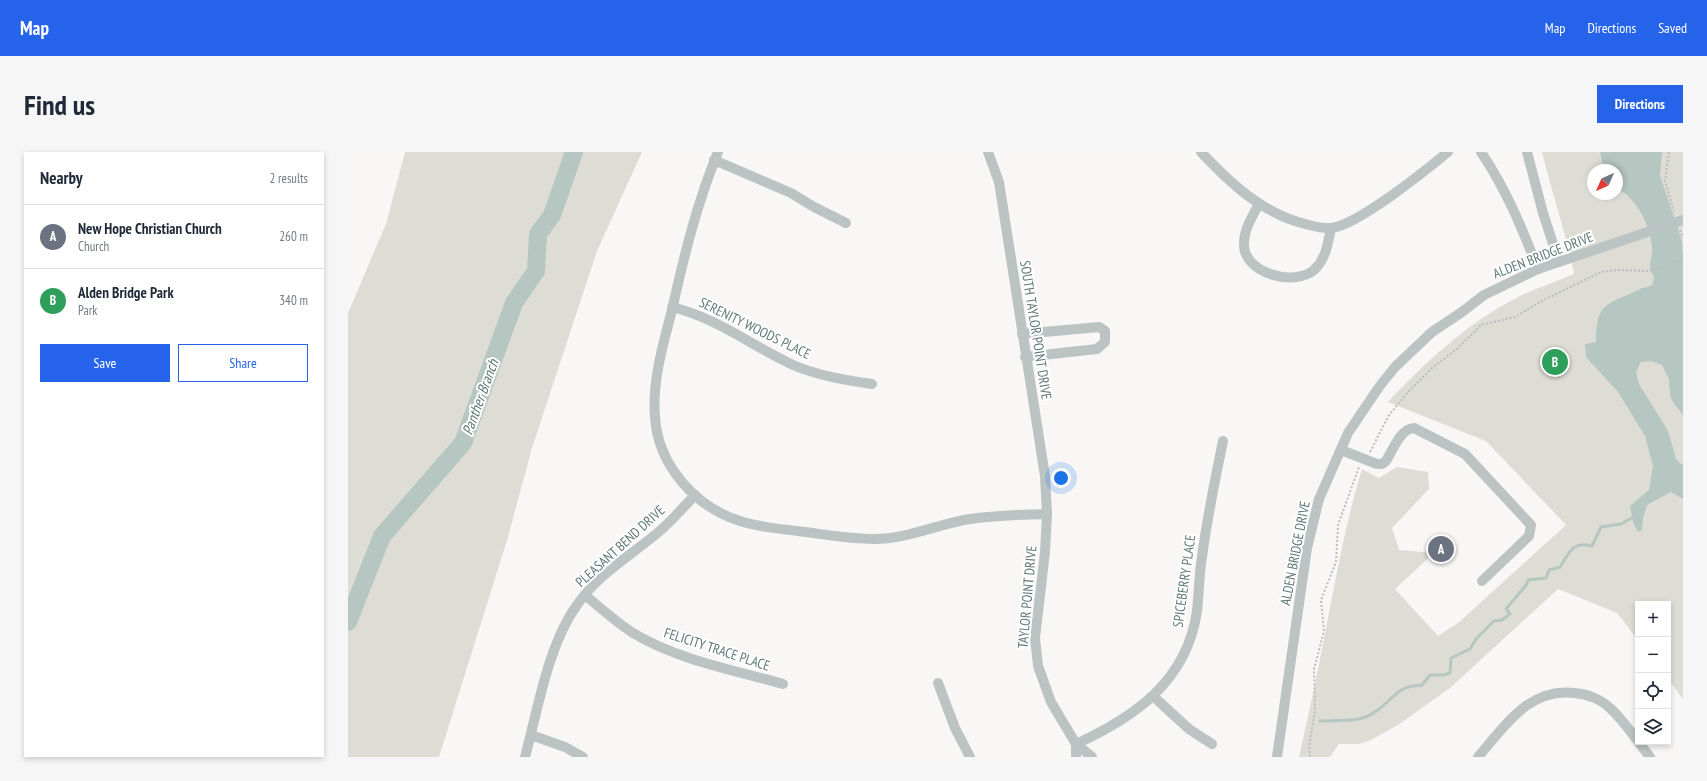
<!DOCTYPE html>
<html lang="en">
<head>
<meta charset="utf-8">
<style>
	body { margin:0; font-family:"PT Sans Narrow",sans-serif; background:#f6f6f7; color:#1f2937 }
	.controls { position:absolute; right:12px; bottom:12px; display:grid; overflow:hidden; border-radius:0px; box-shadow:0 2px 6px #0003 }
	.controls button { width:36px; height:36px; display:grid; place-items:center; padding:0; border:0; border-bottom:1px solid #e0e1e3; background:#fff; color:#1f2937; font:20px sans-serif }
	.compass { position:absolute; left:1239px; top:12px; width:36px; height:36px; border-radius:50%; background:#fff; box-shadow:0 2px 6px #0003; rotate:225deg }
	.you { position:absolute; left:713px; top:326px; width:14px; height:14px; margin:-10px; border:3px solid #fff; border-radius:50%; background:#1a73e8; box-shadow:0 0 0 6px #1a73e833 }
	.badge { display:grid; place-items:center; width:26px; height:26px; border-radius:50%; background:#2563eb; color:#fff; font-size:13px; font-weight:700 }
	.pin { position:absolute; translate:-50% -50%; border:2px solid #fff; box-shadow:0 1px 4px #0006 }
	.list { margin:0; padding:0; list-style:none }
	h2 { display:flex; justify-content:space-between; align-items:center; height:52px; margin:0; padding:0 16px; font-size:17px }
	h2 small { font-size:13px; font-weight:400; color:#747a83 }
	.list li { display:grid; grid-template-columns:26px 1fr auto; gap:12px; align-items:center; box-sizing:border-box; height:64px; padding:0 16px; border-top:1px solid #e0e1e3 }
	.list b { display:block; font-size:15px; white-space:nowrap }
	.list p { margin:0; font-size:13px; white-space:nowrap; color:#747a83 }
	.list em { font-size:13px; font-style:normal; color:#747a83 }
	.actions { display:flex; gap:8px; padding:12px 16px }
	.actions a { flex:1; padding:9px 0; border:1px solid #2563eb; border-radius:0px; text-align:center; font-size:14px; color:#2563eb }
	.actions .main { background:#2563eb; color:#fff }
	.icon { flex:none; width:22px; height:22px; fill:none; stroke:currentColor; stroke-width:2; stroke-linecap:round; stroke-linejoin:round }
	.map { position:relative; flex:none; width:1335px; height:605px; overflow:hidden; border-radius:0px }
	header { display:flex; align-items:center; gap:24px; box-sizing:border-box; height:56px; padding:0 20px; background:#2563eb; color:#fff }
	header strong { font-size:19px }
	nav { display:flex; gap:22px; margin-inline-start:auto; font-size:14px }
	.intro { display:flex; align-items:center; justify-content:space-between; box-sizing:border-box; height:96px; padding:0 24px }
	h1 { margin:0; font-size:28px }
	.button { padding:10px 18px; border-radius:0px; background:#2563eb; color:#fff; font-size:14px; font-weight:700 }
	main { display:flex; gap:24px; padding:0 24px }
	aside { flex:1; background:#fff; border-radius:0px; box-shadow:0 2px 6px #0003 }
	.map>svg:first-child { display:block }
	.green { fill:#ddddd5; fill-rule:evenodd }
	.water { fill:#b6c7c2 }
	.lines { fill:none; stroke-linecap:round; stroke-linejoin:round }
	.stream { stroke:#b6c7c2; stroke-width:3 }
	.river { stroke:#b6c7c2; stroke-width:18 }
	.path { stroke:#b8bebd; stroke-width:2; stroke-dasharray:2 2; stroke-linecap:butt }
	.minor { stroke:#bbc4c3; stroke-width:10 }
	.labels { text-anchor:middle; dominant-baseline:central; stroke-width:4; stroke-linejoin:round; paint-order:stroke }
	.street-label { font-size:14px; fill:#607a77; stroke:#fff }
	.water-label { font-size:15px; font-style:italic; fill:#5f7a72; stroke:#fff }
</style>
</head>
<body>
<header>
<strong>Map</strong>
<nav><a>Map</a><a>Directions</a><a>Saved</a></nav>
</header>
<div class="intro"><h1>Find us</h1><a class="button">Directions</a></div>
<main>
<aside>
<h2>Nearby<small>2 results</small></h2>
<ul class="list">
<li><span class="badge" style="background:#6b7280">A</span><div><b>New Hope Christian Church</b><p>Church</p></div><em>260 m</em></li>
<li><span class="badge" style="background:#2e9e5b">B</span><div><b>Alden Bridge Park</b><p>Park</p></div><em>340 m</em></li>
</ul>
<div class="actions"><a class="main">Save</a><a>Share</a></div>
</aside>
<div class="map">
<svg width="1335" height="605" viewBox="0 0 1335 605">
	<rect width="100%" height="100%" fill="#f9f7f6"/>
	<g class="green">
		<path d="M 57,0 L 294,0 L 249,99 L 184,296 L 160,385 L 91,605 L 0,605 L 0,161 L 38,72 Z"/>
		<path d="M 1194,0 L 1335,0 L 1335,547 L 1320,527 L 1320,452 L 1290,452 L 1290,488 L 1269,461 L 1210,437 L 1102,536 L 1050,573 L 1023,588 L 1011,592 L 991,592 L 982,605 L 951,605 C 958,572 966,540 972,507 C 985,443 995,379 1014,317 L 1031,326 L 1049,315 L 1080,320 L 1081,337 L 1044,376 L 1051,398 L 1086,401 L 1047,437 L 1090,484 L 1110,471 L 1218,373 L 1138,289 L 1040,250 C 1078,209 1120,171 1170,145 C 1188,136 1208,130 1226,122 C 1218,81 1204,41 1194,0 ZM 1245,18 L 1269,18 L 1269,42 L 1245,42 Z"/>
	</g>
	<path class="water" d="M 1252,0 L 1314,0 L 1312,23 L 1334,89 L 1335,103 L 1335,263 L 1325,250 L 1322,244 L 1321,227 L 1314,213 L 1303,209 L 1293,210 L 1288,220 L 1291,232 L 1320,279 L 1328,307 L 1333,312 L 1335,311 L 1335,347 L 1323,340 L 1299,353 L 1295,366 L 1294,378 L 1290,380 L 1285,370 L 1282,354 L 1301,338 L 1305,314 L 1297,284 L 1270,240 L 1238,205 L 1237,192 L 1248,190 C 1248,150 1259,153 1290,138 C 1295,135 1300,136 1305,132 L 1306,124 C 1298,116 1305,105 1304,95 C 1302,72 1289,47 1269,36 L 1269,18 L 1256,18 Z"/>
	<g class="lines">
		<path class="stream" d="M 972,569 C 990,568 1012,571 1027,560 C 1047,547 1047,534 1074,533 L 1082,523 L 1095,523 L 1102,521 L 1103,506 L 1122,497 L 1128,487 L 1146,469 L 1154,468 L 1162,462 L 1158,457 L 1179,432 L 1180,428 L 1198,426 L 1201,418 L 1212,415 C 1222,400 1224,389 1244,394 L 1253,375 L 1273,372 L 1287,364"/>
		<path class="river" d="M 0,470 L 34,384 L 115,291 L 166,151 L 188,119 L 190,82 L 204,63 L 226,0"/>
		<g class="path">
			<path d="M 1321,0 L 1317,29 L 1326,60"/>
			<path d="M 1332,78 L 1335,86"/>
			<path d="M 1022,300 L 1041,263 L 1061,239 L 1084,216 L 1109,197 L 1133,173 L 1167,165 L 1192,150 L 1253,120 L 1271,118 L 1301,119 L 1335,107"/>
			<path d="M 962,605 L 961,594 L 967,559 L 966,517 L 976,479 L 973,448 L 988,410 L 990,373 L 1011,315"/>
		</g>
		<g class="minor">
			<path d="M 370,0 C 349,51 336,104 324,158 C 315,193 304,229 307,265 C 310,313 347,355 392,369 C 413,376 436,377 457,380 C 480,383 503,387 526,387 C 559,387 590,372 622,367 C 648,363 673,363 699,362"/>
			<path d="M 640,0 L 651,30 L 697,324 L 699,362 L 697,400 L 687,486 L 690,514 L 703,550 L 728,592 L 744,605"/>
			<path d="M 853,0 C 883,32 914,61 957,72 C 965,74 975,77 984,76 C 1011,72 1077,19 1100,0"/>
			<path d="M 1133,0 C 1159,39 1173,74 1190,117"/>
			<path d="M 1179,0 L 1195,61 L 1211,110"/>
			<path d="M 366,8 L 443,41 L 466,55 L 498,71"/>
			<path d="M 911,52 C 904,65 896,77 896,92 C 895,121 946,135 966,118 C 978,107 980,91 983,76"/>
			<path d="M 324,155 C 369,166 404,194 445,213 C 471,224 497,228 524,232"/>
			<path d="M 674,182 L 751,175 L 757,179 L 757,190 L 749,197 L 677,205"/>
			<path d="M 993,298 L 1029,312 L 1034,312 L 1038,309 C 1045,298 1052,277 1066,276 L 1117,302 L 1183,373 L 1181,384 L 1134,429"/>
			<path d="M 237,443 C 252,456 268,470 285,481 C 330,508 386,518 435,532"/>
			<path d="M 590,531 L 607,576 L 622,605"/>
			<path d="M 805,544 L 841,577 L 864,592"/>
			<path d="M 183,583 L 217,595 L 235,605"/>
			<path d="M 728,592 C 787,565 839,529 849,459 C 851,441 851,423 854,405 C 859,366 867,328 875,289"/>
			<path d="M 728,592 L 728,605"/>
			<path d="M 177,605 C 190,557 200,493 229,453 C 250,422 285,402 313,378 C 325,367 336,355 347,343"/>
			<path d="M 929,605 L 959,396 L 971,347 L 1000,281 L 1031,235 L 1047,215 L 1084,180 L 1114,160 L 1136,143 L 1190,117 L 1335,68"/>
			<path d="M 1130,605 C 1157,574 1181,535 1227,541 C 1240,542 1254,548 1263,557 C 1278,571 1289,589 1302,605"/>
		</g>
	</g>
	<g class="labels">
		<g class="street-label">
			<text transform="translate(1195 103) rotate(-21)">ALDEN BRIDGE DRIVE</text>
			<text transform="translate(407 176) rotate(26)">SERENITY WOODS PLACE</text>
			<text transform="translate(688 178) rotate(81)">SOUTH TAYLOR POINT DRIVE</text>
			<text transform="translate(272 394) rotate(-42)">PLEASANT BEND DRIVE</text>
			<text transform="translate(947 401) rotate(-79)">ALDEN BRIDGE DRIVE</text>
			<text transform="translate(836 429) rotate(-82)">SPICEBERRY PLACE</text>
			<text transform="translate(679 445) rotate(-85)">TAYLOR POINT DRIVE</text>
			<text transform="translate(369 497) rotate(18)">FELICITY TRACE PLACE</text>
		</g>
		<g class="water-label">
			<text transform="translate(132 245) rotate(-70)">Panther Branch</text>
		</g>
	</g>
</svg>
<div class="controls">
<button>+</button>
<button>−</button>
<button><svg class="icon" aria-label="locate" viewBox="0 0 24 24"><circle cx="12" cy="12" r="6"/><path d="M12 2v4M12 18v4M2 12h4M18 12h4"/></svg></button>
<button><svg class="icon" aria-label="layers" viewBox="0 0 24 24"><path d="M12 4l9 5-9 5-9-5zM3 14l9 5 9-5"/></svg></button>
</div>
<svg class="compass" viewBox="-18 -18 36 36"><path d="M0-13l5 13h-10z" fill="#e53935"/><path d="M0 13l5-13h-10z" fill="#747a83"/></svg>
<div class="you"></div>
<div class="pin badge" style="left:1093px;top:397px;background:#6b7280">A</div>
<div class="pin badge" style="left:1207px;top:210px;background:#2e9e5b">B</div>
</div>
</main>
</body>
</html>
